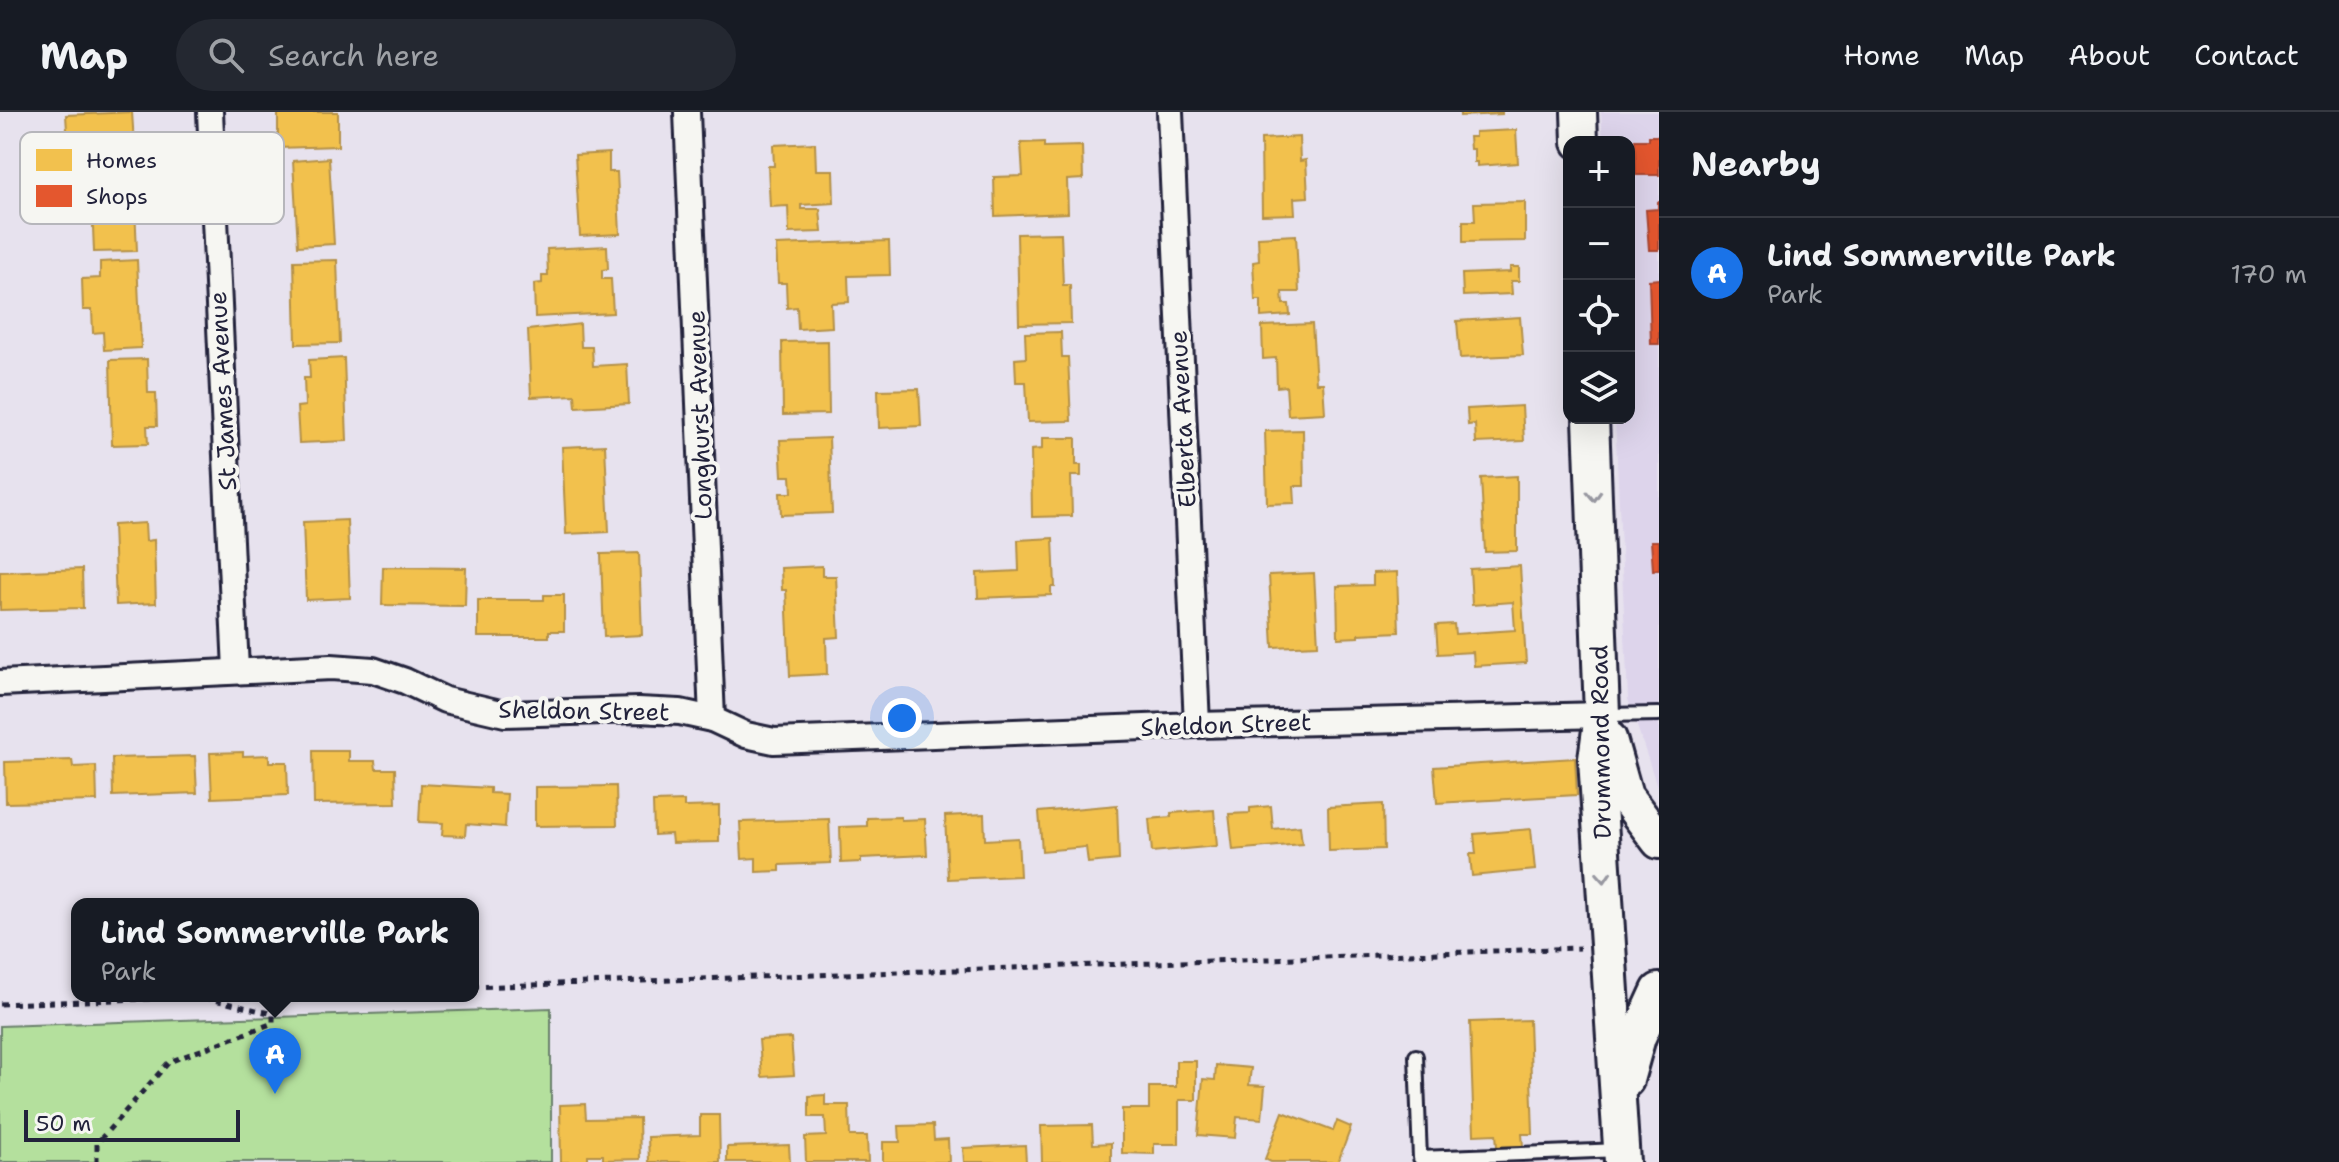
<!DOCTYPE html>
<html lang="en">
<head>
<meta charset="utf-8">
<style>
	body { margin:0; font-family:"Shantell Sans",sans-serif; background:#242831; color:#f1f3f6 }
	.controls { position:absolute; right:24px; top:24px; display:grid; overflow:hidden; border-radius:16px; box-shadow:0 8px 32px #0002 }
	.controls button { width:72px; height:72px; display:grid; place-items:center; padding:0; border:0; border-bottom:2px solid #363941; background:#171b24; color:#f1f3f6; font:40px sans-serif }
	.scale { position:absolute; left:24px; bottom:20px; width:216px; box-sizing:border-box; padding-left:8px; border:4px solid #22223b; border-top:0; font-size:22px; line-height:28px; white-space:nowrap; color:#22223b; -webkit-text-stroke:6px #f6f6f2; paint-order:stroke }
	.you { position:absolute; left:902px; top:606px; width:28px; height:28px; margin:-20px; border:6px solid #fff; border-radius:50%; background:#1a73e8; box-shadow:0 0 0 12px #1a73e833 }
	.badge { display:grid; place-items:center; width:52px; height:52px; border-radius:50%; background:#1a73e8; color:#fff; font-size:26px; font-weight:700 }
	.pin { position:absolute; translate:-50% -66px; filter:drop-shadow(0 2px 4px #0008) }
	.pin::after { content:''; position:absolute; top:42px; width:28px; height:24px; background:inherit; clip-path:polygon(0 0,100% 0,50% 100%) }
	.popup { position:absolute; left:71px; top:786px; width:408px; height:104px; box-sizing:border-box; display:grid; place-content:center; border-radius:16px; background:#171b24; filter:drop-shadow(0 2px 6px #0005); font-size:26px; white-space:nowrap; color:#9ea1a6 }
	.popup b { font-size:30px; color:#f1f3f6 }
	.popup::after { content:''; position:absolute; left:50%; top:100%; margin-left:-16px; border:16px solid transparent; border-top-color:#171b24 }
	.list { margin:0; padding:0; list-style:none }
	h2 { display:flex; justify-content:space-between; align-items:center; height:104px; margin:0; padding:0 32px; font-size:34px }
	h2 small { font-size:26px; font-weight:400; color:#9ea1a6 }
	.list li { display:grid; grid-template-columns:52px 1fr auto; gap:24px; align-items:center; box-sizing:border-box; height:112px; padding:0 32px; border-top:2px solid #363941 }
	.list b { display:block; font-size:30px; white-space:nowrap }
	.list p { margin:0; font-size:26px; white-space:nowrap; color:#9ea1a6 }
	.list em { font-size:26px; font-style:normal; color:#9ea1a6 }
	.icon { flex:none; width:44px; height:44px; fill:none; stroke:currentColor; stroke-width:2; stroke-linecap:round; stroke-linejoin:round }
	.map { position:relative; flex:none; width:1659px; height:1050px; overflow:hidden }
	header { display:flex; align-items:center; gap:48px; box-sizing:border-box; height:112px; padding:0 40px; background:#171b24; border-bottom:2px solid #363941 }
	header strong { font-size:38px }
	nav { display:flex; gap:44px; margin-inline-start:auto; font-size:28px }
	.search { width:560px; height:72px; background:#242831; display:flex; align-items:center; gap:20px; box-sizing:border-box; padding:0 28px; border-radius:44px; color:#9ea1a6; font-size:30px }
	main { display:flex }
	aside { flex:1; background:#171b24 }
	.map>svg:first-child { display:block }
	.built { fill:#ddd4eb }
	.green { fill:#b4e09d; stroke:#6b816c; stroke-width:2 }
	.homes { fill:#f2c14e; stroke:#b49148; stroke-width:2 }
	.shops { fill:#e4572e; stroke:#aa4732; stroke-width:2 }
	.lines { fill:none; stroke-linecap:round; stroke-linejoin:round }
	.lane-casing { stroke:#22223b; stroke-width:18 }
	.street-casing { stroke:#22223b; stroke-width:30 }
	.secondary-casing { stroke:#22223b; stroke-width:40 }
	.path { stroke:#22223b; stroke-width:5; stroke-dasharray:6 6; stroke-linecap:butt }
	.lane { stroke:#f6f6f2; stroke-width:12 }
	.street { stroke:#f6f6f2; stroke-width:24 }
	.secondary { stroke:#f6f6f2; stroke-width:34 }
	.oneway { stroke:#9797a0 }
	.labels { text-anchor:middle; dominant-baseline:central; stroke-width:8; stroke-linejoin:round; paint-order:stroke }
	.street-label { font-size:24px; fill:#22223b; stroke:#f6f6f2 }
	.key { fill:#f6f6f2; stroke:#b6b6bb; stroke-width:2 }
	.key-label { font-size:22px; fill:#22223b }
</style>
</head>
<body>
<header>
<strong>Map</strong>
<div class="search"><svg class="icon" aria-label="search" viewBox="0 0 24 24"><circle cx="10" cy="10" r="6"/><path d="M15 15l6 6"/></svg>Search here</div>
<nav><a>Home</a><a>Map</a><a>About</a><a>Contact</a></nav>
</header>
<main>
<div class="map">
<svg width="1659" height="1050" viewBox="0 0 1659 1050">
	<rect width="100%" height="100%" fill="#e7e2ee"/>
	<filter id="ink" filterUnits="userSpaceOnUse"><feTurbulence type="fractalNoise" baseFrequency=".0125" numOctaves="2"/><feDisplacementMap in="SourceGraphic" scale="16" xChannelSelector="R" yChannelSelector="G"/><feConvolveMatrix kernelMatrix="1 2 1 2 8 2 1 2 1" color-interpolation-filters="sRGB"/></filter>
	<g filter="url(#ink)">
		<path class="built" d="M 1601,0 L 1659,0 L 1659,680 L 1628,587 L 1615,306 L 1629,306 L 1629,30 L 1603,30 Z"/>
		<path class="green" d="M 551,896 L 551,1050 L 0,1050 L 0,914 Z"/>
		<g class="homes">
			<path d="M 132,0 L 134,31 L 68,35 L 66,3 Z"/>
			<path d="M 282,0 L 338,0 L 338,34 L 278,36 L 278,2 Z"/>
			<path d="M 1460,0 L 1502,0 L 1502,2 L 1460,4 Z"/>
			<path d="M 1516,18 L 1518,51 L 1477,54 L 1477,50 L 1474,50 L 1474,37 L 1470,37 L 1469,25 L 1475,25 L 1475,20 Z"/>
			<path d="M 1299,25 L 1300,49 L 1306,48 L 1308,85 L 1294,86 L 1295,102 L 1262,103 L 1261,27 Z"/>
			<path d="M 1044,30 L 1044,35 L 1082,34 L 1083,67 L 1067,68 L 1068,101 L 995,104 L 994,65 L 1023,64 L 1021,31 Z"/>
			<path d="M 815,31 L 816,58 L 833,58 L 834,91 L 801,93 L 801,97 L 820,97 L 822,120 L 789,121 L 788,94 L 770,95 L 768,54 L 774,54 L 773,33 Z"/>
			<path d="M 609,41 L 609,60 L 617,60 L 620,122 L 580,124 L 575,43 Z"/>
			<path d="M 329,46 L 334,132 L 298,134 L 293,49 Z"/>
			<path d="M 133,51 L 137,139 L 94,140 L 92,90 L 62,91 L 61,58 L 99,57 L 99,52 Z"/>
			<path d="M 1525,90 L 1525,129 L 1463,130 L 1463,109 L 1475,109 L 1474,91 Z"/>
			<path d="M 1061,121 L 1063,173 L 1070,173 L 1071,211 L 1019,212 L 1017,122 Z"/>
			<path d="M 1296,123 L 1299,180 L 1282,180 L 1283,192 L 1289,192 L 1290,203 L 1261,205 L 1261,188 L 1255,188 L 1253,150 L 1259,149 L 1258,125 Z"/>
			<path d="M 889,129 L 890,163 L 848,164 L 849,190 L 831,191 L 832,215 L 798,217 L 797,195 L 787,196 L 786,171 L 778,171 L 776,133 Z"/>
			<path d="M 607,134 L 608,157 L 602,158 L 602,167 L 611,167 L 613,201 L 535,205 L 534,172 L 542,171 L 542,164 L 548,164 L 547,137 Z"/>
			<path d="M 137,148 L 141,236 L 104,238 L 103,220 L 93,221 L 92,198 L 83,198 L 82,167 L 100,166 L 100,150 Z"/>
			<path d="M 337,148 L 340,231 L 296,232 L 294,149 Z"/>
			<path d="M 1510,155 L 1519,155 L 1519,169 L 1511,169 L 1512,182 L 1463,184 L 1462,162 L 1510,160 Z"/>
			<path d="M 1520,205 L 1523,243 L 1460,246 L 1457,209 Z"/>
			<path d="M 580,212 L 581,235 L 592,235 L 593,254 L 627,252 L 629,292 L 576,295 L 575,283 L 531,285 L 528,218 Z"/>
			<path d="M 1312,212 L 1316,271 L 1323,271 L 1325,301 L 1288,303 L 1286,274 L 1277,275 L 1276,246 L 1263,247 L 1262,214 Z"/>
			<path d="M 1061,220 L 1062,245 L 1068,245 L 1071,309 L 1028,310 L 1026,270 L 1016,270 L 1015,247 L 1026,246 L 1025,221 Z"/>
			<path d="M 828,229 L 829,302 L 783,303 L 782,230 Z"/>
			<path d="M 344,246 L 347,329 L 299,331 L 297,295 L 305,294 L 304,266 L 310,266 L 309,248 Z"/>
			<path d="M 147,247 L 148,281 L 156,281 L 157,314 L 147,314 L 148,332 L 112,333 L 110,248 Z"/>
			<path d="M 919,277 L 921,314 L 879,316 L 878,278 Z"/>
			<path d="M 1522,294 L 1524,329 L 1476,331 L 1475,312 L 1468,313 L 1467,297 Z"/>
			<path d="M 1303,318 L 1304,374 L 1294,374 L 1295,391 L 1267,392 L 1265,319 Z"/>
			<path d="M 829,326 L 832,401 L 781,403 L 780,381 L 792,381 L 791,364 L 782,364 L 780,328 Z"/>
			<path d="M 1042,326 L 1076,326 L 1076,353 L 1081,353 L 1081,364 L 1071,364 L 1072,404 L 1032,405 L 1031,338 L 1042,337 Z"/>
			<path d="M 605,333 L 609,420 L 566,422 L 562,335 Z"/>
			<path d="M 1517,364 L 1517,439 L 1485,440 L 1481,366 Z"/>
			<path d="M 347,408 L 350,486 L 306,488 L 303,410 Z"/>
			<path d="M 145,411 L 146,429 L 154,428 L 156,491 L 116,493 L 113,413 Z"/>
			<path d="M 1053,426 L 1055,475 L 1051,475 L 1051,483 L 978,486 L 977,461 L 1019,459 L 1018,428 Z"/>
			<path d="M 639,441 L 642,523 L 604,525 L 601,442 Z"/>
			<path d="M 822,454 L 822,464 L 836,464 L 839,525 L 826,526 L 827,562 L 790,564 L 786,478 L 782,478 L 781,456 Z"/>
			<path d="M 1520,454 L 1526,551 L 1474,554 L 1473,540 L 1438,542 L 1436,513 L 1454,512 L 1455,522 L 1515,518 L 1513,490 L 1472,493 L 1470,457 Z"/>
			<path d="M 383,455 L 466,456 L 465,494 L 382,493 Z"/>
			<path d="M 82,457 L 83,496 L 0,498 L 0,460 Z"/>
			<path d="M 1397,460 L 1399,520 L 1359,522 L 1359,525 L 1338,526 L 1337,474 L 1373,473 L 1373,461 Z"/>
			<path d="M 1314,461 L 1318,533 L 1273,535 L 1269,463 Z"/>
			<path d="M 544,483 L 564,483 L 564,519 L 549,519 L 549,525 L 478,525 L 478,488 L 544,488 Z"/>
			<path d="M 313,639 L 349,639 L 349,649 L 375,649 L 376,657 L 395,657 L 396,691 L 314,692 Z"/>
			<path d="M 243,640 L 243,644 L 269,643 L 269,650 L 287,650 L 288,683 L 212,686 L 210,641 Z"/>
			<path d="M 195,644 L 197,681 L 113,684 L 112,646 Z"/>
			<path d="M 1575,646 L 1577,683 L 1437,691 L 1434,655 Z"/>
			<path d="M 72,648 L 73,655 L 96,654 L 97,689 L 6,691 L 5,650 Z"/>
			<path d="M 421,672 L 490,676 L 490,681 L 507,682 L 505,715 L 466,712 L 465,724 L 442,723 L 443,711 L 419,710 Z"/>
			<path d="M 616,674 L 617,713 L 535,714 L 535,675 Z"/>
			<path d="M 684,689 L 684,695 L 719,694 L 719,730 L 672,731 L 671,722 L 654,723 L 653,690 Z"/>
			<path d="M 1383,692 L 1384,737 L 1329,739 L 1328,695 Z"/>
			<path d="M 1117,693 L 1119,748 L 1088,751 L 1086,735 L 1042,739 L 1039,700 Z"/>
			<path d="M 1271,694 L 1273,717 L 1300,714 L 1302,732 L 1233,738 L 1229,702 L 1250,701 L 1250,696 Z"/>
			<path d="M 1214,698 L 1217,734 L 1152,740 L 1149,707 L 1171,705 L 1171,701 Z"/>
			<path d="M 984,702 L 985,728 L 1018,726 L 1020,764 L 948,767 L 945,704 Z"/>
			<path d="M 901,705 L 901,708 L 925,707 L 927,743 L 861,746 L 861,750 L 841,751 L 840,715 L 867,714 L 867,706 Z"/>
			<path d="M 829,707 L 831,751 L 780,753 L 780,759 L 756,760 L 756,746 L 742,747 L 740,710 Z"/>
			<path d="M 1531,717 L 1535,758 L 1472,764 L 1470,742 L 1476,742 L 1474,722 Z"/>
			<path d="M 1529,908 L 1533,1022 L 1522,1022 L 1523,1034 L 1497,1035 L 1496,1022 L 1474,1023 L 1470,910 Z"/>
			<path d="M 791,926 L 794,963 L 762,965 L 759,928 Z"/>
			<path d="M 1176,949 L 1196,949 L 1196,988 L 1179,988 L 1179,1032 L 1154,1032 L 1154,1042 L 1122,1041 L 1122,997 L 1149,997 L 1149,975 L 1176,975 Z"/>
			<path d="M 1216,953 L 1251,956 L 1249,973 L 1265,974 L 1262,1007 L 1237,1005 L 1235,1026 L 1198,1023 L 1203,967 L 1215,968 Z"/>
			<path d="M 825,983 L 825,993 L 849,993 L 850,1024 L 867,1024 L 868,1050 L 806,1050 L 805,1025 L 826,1024 L 825,1005 L 809,1005 L 809,984 Z"/>
			<path d="M 585,992 L 586,1007 L 639,1006 L 640,1047 L 603,1048 L 603,1043 L 588,1043 L 588,1050 L 561,1050 L 560,993 Z"/>
			<path d="M 1283,1000 L 1333,1019 L 1337,1009 L 1351,1015 L 1338,1050 L 1271,1050 L 1265,1047 Z"/>
			<path d="M 700,1003 L 719,1003 L 720,1050 L 649,1050 L 648,1025 L 700,1023 Z"/>
			<path d="M 933,1013 L 934,1028 L 948,1027 L 949,1050 L 883,1050 L 883,1030 L 900,1030 L 899,1014 Z"/>
			<path d="M 1092,1013 L 1093,1032 L 1111,1031 L 1111,1050 L 1042,1050 L 1041,1014 Z"/>
			<path d="M 789,1033 L 790,1050 L 727,1050 L 727,1035 Z"/>
			<path d="M 1025,1033 L 1026,1050 L 964,1050 L 963,1036 Z"/>
		</g>
		<g class="shops">
			<path d="M 1649,24 L 1659,24 L 1659,63 L 1636,63 L 1635,28 L 1649,28 Z"/>
			<path d="M 1658,90 L 1659,90 L 1659,138 L 1649,138 L 1646,98 L 1658,97 Z"/>
			<path d="M 1659,167 L 1659,232 L 1651,232 L 1649,168 Z"/>
			<path d="M 1651,429 L 1659,429 L 1659,457 L 1653,458 Z"/>
		</g>
		<g class="lines">
			<g class="lane-casing">
				<g id="lane">
					<path d="M 1605,603 L 1659,602"/>
					<path d="M 1416,944 L 1420,1046 L 1620,1038"/>
				</g>
			</g>
			<g class="street-casing">
				<g id="street">
					<path d="M 210,0 L 236,558"/>
					<path d="M 687,0 L 712,607"/>
					<path d="M 1170,0 L 1197,613"/>
					<path d="M 0,571 L 331,555 L 373,558 L 405,569 L 445,588 L 505,602 L 638,598 L 680,600 L 712,607 L 746,623 L 774,629 L 1197,613 L 1602,603"/>
				</g>
			</g>
			<g class="secondary-casing">
				<g id="secondary">
					<path d="M 1579,0 L 1580,30"/>
					<path d="M 1591,306 L 1602,603 L 1596,647 L 1622,1050"/>
					<path d="M 1609,627 L 1625,684 L 1659,729"/>
					<path d="M 1626,968 L 1638,925 L 1659,879"/>
				</g>
			</g>
			<g class="path">
				<path d="M 473,875 L 1580,836"/>
				<path d="M 0,892 L 229,884"/>
				<path d="M 97,1050 L 97,1031 L 169,950 L 273,911 L 273,902 L 202,885"/>
			</g>
			<use href="#lane" class="lane"/>
			<use href="#street" class="street"/>
			<use href="#secondary" class="secondary"/>
		</g>
		<defs><path id="oneway-chevron" d="M-2-3.5L2.5 0L-2 3.5" fill="none" stroke-width="1.6" stroke-linecap="round" stroke-linejoin="round" transform="scale(2)"/></defs>
		<g class="oneway">
			<use href="#oneway-chevron" transform="translate(1594 384) rotate(88)"/>
			<use href="#oneway-chevron" transform="translate(1604 765) rotate(86)"/>
		</g>
	</g>
	<g class="labels">
		<g class="street-label">
			<text transform="translate(223 279) rotate(-93)">St James Avenue</text>
			<text transform="translate(700 303) rotate(-92)">Longhurst Avenue</text>
			<text transform="translate(1183 307) rotate(-93)">Elberta Avenue</text>
			<text transform="translate(584 599) rotate(1)">Sheldon Street</text>
			<text transform="translate(1226 613) rotate(-2)">Sheldon Street</text>
			<text transform="translate(1601 630) rotate(-91)">Drummond Road</text>
		</g>
	</g>
	<rect x="20" y="20" width="264" height="92" rx="12" class="key"/>
	<rect x="36" y="37" width="36" height="22" fill="#f2c14e"/>
	<rect x="36" y="73" width="36" height="22" fill="#e4572e"/>
	<g class="key-label">
		<text x="86" y="56">Homes</text>
		<text x="86" y="92">Shops</text>
	</g>
</svg>
<div class="controls">
<button>+</button>
<button>−</button>
<button><svg class="icon" aria-label="locate" viewBox="0 0 24 24"><circle cx="12" cy="12" r="6"/><path d="M12 2v4M12 18v4M2 12h4M18 12h4"/></svg></button>
<button><svg class="icon" aria-label="layers" viewBox="0 0 24 24"><path d="M12 4l9 5-9 5-9-5zM3 14l9 5 9-5"/></svg></button>
</div>
<div class="scale">50 m</div>
<div class="you"></div>
<div class="pin badge" style="left:275px;top:982px">A</div>
<div class="popup"><b>Lind Sommerville Park</b>Park</div>
</div>
<aside>
<h2>Nearby<small></small></h2>
<ul class="list">
<li><span class="badge">A</span><div><b>Lind Sommerville Park</b><p>Park</p></div><em>170 m</em></li>
</ul>
</aside>
</main>
</body>
</html>
